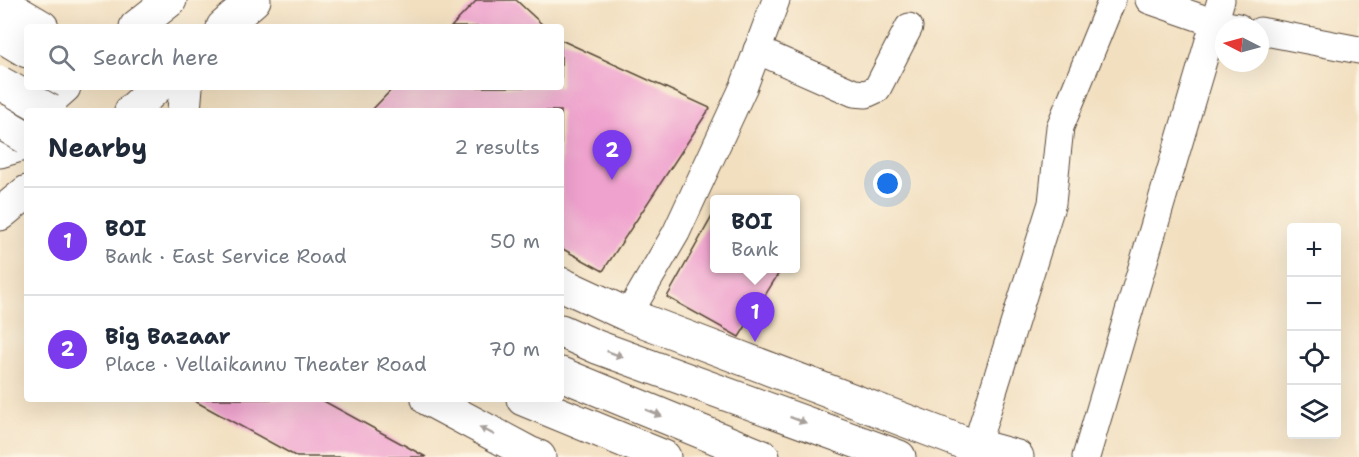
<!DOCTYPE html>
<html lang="en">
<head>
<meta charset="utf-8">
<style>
	body { margin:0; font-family:"Shantell Sans",sans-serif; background:#f6f6f7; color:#1f2937 }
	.controls { position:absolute; right:18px; bottom:18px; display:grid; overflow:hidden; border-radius:6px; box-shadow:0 6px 24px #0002 }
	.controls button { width:54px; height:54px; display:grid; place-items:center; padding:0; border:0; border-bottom:2px solid #e0e1e3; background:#fff; color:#1f2937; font:30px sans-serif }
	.compass { position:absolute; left:1215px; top:18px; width:54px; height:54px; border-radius:50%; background:#fff; box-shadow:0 6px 24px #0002; rotate:276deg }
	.you { position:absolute; left:888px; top:184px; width:21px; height:21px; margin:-15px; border:4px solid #fff; border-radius:50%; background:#1a73e8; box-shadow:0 0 0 9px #1a73e833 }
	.badge { display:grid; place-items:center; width:39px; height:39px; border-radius:50%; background:#7c3aed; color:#fff; font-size:20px; font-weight:700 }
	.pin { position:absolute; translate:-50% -50px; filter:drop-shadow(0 2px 3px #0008) }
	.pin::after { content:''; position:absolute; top:32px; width:21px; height:18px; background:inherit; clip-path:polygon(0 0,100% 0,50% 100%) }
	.popup { position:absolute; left:710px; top:195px; width:90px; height:78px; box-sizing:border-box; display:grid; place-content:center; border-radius:6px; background:#fff; filter:drop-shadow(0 2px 4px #0005); font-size:20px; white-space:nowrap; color:#747a83 }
	.popup b { font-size:22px; color:#1f2937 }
	.popup::after { content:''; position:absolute; left:50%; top:100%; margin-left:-12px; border:12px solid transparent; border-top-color:#fff }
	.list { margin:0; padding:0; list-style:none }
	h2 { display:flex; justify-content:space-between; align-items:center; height:78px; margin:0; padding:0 24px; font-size:26px }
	h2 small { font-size:20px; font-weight:400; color:#747a83 }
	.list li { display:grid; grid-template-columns:39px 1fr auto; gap:18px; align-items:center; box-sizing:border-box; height:108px; padding:0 24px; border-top:2px solid #e0e1e3 }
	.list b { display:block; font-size:22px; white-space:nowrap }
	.list p { margin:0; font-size:20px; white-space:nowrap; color:#747a83 }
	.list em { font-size:20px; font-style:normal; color:#747a83 }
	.icon { flex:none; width:33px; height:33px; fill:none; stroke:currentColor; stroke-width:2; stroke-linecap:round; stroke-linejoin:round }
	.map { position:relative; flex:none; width:1359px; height:457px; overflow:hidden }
	.search { position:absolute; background:#fff; box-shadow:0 6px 24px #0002; left:24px; top:24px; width:540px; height:66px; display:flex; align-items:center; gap:15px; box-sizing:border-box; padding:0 21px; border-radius:6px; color:#747a83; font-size:22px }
	.panel { position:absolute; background:#fff; box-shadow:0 6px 24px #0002; left:24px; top:108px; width:540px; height:294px; border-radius:6px }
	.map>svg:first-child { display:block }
	.building { fill:#efa2ce }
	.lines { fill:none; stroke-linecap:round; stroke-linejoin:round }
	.street-casing { stroke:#564536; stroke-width:29 }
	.secondary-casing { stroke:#564536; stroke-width:35 }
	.primary-casing { stroke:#564536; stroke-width:35 }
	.street { stroke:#fff; stroke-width:27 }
	.secondary { stroke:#fff; stroke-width:33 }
	.primary { stroke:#fff; stroke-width:33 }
	.primary-bridge-casing { stroke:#564536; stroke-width:35; stroke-linecap:butt }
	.primary-bridge { stroke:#fff; stroke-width:33 }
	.oneway { fill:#a79f9a }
</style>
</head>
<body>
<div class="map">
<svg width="1359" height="457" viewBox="0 0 1359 457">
	<rect width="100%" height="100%" fill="#fcf5e5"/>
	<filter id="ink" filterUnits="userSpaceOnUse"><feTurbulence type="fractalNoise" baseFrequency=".0167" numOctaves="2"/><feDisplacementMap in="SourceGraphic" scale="12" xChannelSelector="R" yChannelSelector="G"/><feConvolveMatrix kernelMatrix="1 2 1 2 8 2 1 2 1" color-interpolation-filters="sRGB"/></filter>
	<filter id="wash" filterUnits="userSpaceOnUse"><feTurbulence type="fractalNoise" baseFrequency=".008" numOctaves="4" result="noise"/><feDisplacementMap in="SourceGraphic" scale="24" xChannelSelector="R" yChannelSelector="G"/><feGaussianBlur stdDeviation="1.35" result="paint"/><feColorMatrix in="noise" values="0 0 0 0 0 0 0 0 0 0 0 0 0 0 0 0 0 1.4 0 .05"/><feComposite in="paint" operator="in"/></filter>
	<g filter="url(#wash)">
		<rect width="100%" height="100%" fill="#f2dfc0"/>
		<g id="blocks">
			<g class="building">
				<path d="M 477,0 L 516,0 L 545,27 L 451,27 Z"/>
				<path d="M 561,40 L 710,108 L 603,271 L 561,248 L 561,111 L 371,111 L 394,87 L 561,87 Z"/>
				<path d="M 714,213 L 714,268 L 782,268 L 739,337 L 667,297 Z"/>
				<path d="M 191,399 L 320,399 L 426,457 L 297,457 Z"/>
			</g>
		</g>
	</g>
	<g filter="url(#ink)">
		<use href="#blocks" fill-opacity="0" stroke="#564536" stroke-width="1.5"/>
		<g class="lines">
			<g class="street-casing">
				<g id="street">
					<path d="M 1149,0 L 1215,23 L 1238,27"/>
					<path d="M 1260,31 L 1359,50"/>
					<path d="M 757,50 L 854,93 L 866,94 L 877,89 L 909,27"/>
					<path d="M 628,315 L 676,233 L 744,86 L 776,0"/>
					<path d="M 976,446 L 1052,203 L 1060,127 L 1112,0"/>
					<path d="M 1086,457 L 1221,0"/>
				</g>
			</g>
			<g class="secondary-casing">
				<path id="secondary" d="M 561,284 L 628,315 L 962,442 L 1017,457"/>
			</g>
			<g class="primary-casing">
				<g id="primary">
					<path d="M 0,2 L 42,27"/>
					<path d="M 136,27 L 170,0"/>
					<path d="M 223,27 L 254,0"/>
					<path d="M 0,35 L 27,51"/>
					<path d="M 37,111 L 64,87"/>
					<path d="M 131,111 L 157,87"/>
					<path d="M 184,111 L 186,87"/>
					<path d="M 0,151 L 27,143"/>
					<path d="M 0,214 L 27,192"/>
					<path d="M 561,331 L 597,347 L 899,457"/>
					<path d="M 561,374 L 763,457"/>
					<path d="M 428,399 L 529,453 L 539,457"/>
					<path d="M 523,399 L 664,457"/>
				</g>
			</g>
			<use href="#street" class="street"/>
			<use href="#secondary" class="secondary"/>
			<use href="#primary" class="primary"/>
			<g class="primary-bridge-casing">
				<g id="primary-bridge">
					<path d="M 0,83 L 50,111"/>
					<path d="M 0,122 L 27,138"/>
				</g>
			</g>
			<use href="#primary-bridge" class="primary-bridge"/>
		</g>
		<defs><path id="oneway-solid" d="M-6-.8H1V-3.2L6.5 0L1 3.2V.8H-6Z" transform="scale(1.5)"/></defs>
		<g class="oneway">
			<use href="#oneway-solid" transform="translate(615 354) rotate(20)"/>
			<use href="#oneway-solid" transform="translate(654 413) rotate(22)"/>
			<use href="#oneway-solid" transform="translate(798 420) rotate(20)"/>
			<use href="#oneway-solid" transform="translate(487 431) rotate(-152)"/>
		</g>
	</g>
</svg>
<div class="controls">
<button>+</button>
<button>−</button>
<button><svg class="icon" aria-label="locate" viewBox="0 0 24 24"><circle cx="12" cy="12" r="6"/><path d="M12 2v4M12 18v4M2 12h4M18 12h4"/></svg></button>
<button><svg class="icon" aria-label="layers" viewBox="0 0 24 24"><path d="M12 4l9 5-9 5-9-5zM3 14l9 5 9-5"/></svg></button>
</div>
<svg class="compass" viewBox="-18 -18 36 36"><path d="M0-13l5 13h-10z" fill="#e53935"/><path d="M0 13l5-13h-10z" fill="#747a83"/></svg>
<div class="you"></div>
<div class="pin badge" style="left:755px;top:342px">1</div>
<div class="popup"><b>BOI</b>Bank</div>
<div class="pin badge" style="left:612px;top:180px">2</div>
<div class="search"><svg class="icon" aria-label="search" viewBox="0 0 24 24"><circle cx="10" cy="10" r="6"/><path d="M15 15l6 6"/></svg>Search here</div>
<section class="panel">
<h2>Nearby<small>2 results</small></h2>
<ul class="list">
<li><span class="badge">1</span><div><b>BOI</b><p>Bank · East Service Road</p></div><em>50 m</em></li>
<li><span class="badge">2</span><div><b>Big Bazaar</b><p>Place · Vellaikannu Theater Road</p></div><em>70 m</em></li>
</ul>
</section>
</div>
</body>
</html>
